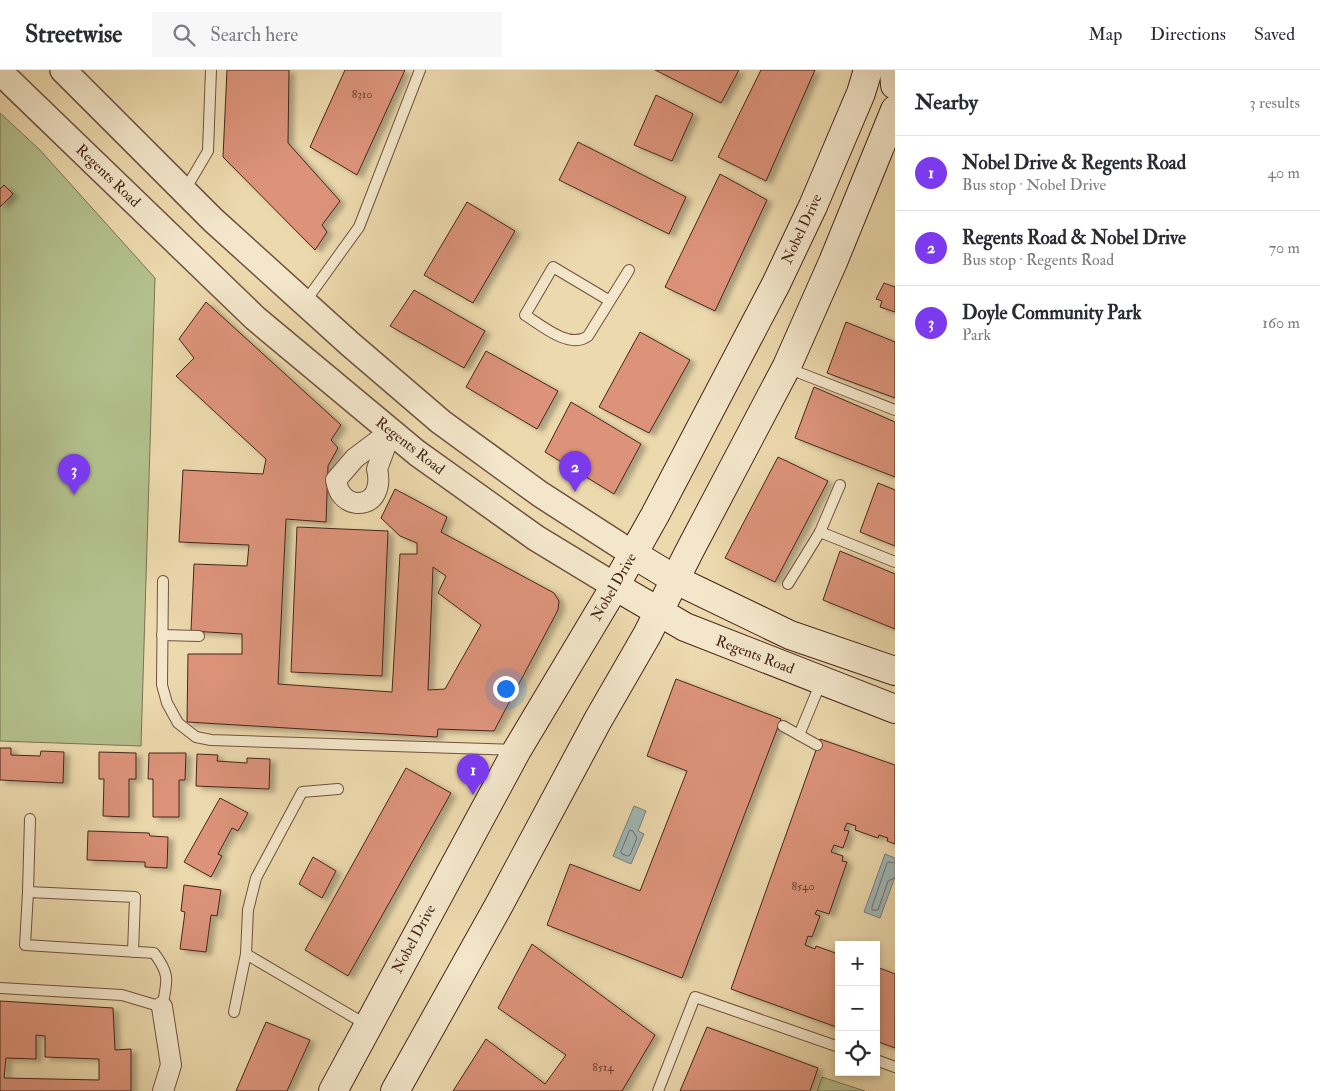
<!DOCTYPE html>
<html lang="en">
<head>
<meta charset="utf-8">
<style>
	body { margin:0; font-family:"IM FELL Double Pica",serif; background:#f7f7f7; color:#2b2b33 }
	.controls { position:absolute; right:15px; bottom:15px; display:grid; overflow:hidden; border-radius:0px; box-shadow:0 2px 8px #0003 }
	.controls button { width:45px; height:45px; display:grid; place-items:center; padding:0; border:0; border-bottom:1px solid #e1e1e2; background:#fff; color:#2b2b33; font:25px sans-serif }
	.you { position:absolute; left:505px; top:618px; width:18px; height:18px; margin:-12px; border:4px solid #fff; border-radius:50%; background:#1a73e8; box-shadow:0 0 0 8px #1a73e833 }
	.badge { display:grid; place-items:center; width:32px; height:32px; border-radius:50%; background:#7c3aed; color:#fff; font-size:16px; font-weight:700 }
	.pin { position:absolute; translate:-50% -41px; filter:drop-shadow(0 1px 2px #0008) }
	.pin::after { content:''; position:absolute; top:26px; width:18px; height:15px; background:inherit; clip-path:polygon(0 0,100% 0,50% 100%) }
	.list { margin:0; padding:0; list-style:none }
	h2 { display:flex; justify-content:space-between; align-items:center; height:65px; margin:0; padding:0 20px; font-size:21px }
	h2 small { font-size:16px; font-weight:400; color:#7c7c81 }
	.list li { display:grid; grid-template-columns:32px 1fr auto; gap:15px; align-items:center; box-sizing:border-box; height:75px; padding:0 20px; border-top:1px solid #e1e1e2 }
	.list b { display:block; font-size:19px; white-space:nowrap }
	.list p { margin:0; font-size:16px; white-space:nowrap; color:#7c7c81 }
	.list em { font-size:16px; font-style:normal; color:#7c7c81 }
	.icon { flex:none; width:28px; height:28px; fill:none; stroke:currentColor; stroke-width:2; stroke-linecap:round; stroke-linejoin:round }
	.map { position:relative; flex:none; width:895px; height:1021px; overflow:hidden }
	header { display:flex; align-items:center; gap:30px; box-sizing:border-box; height:70px; padding:0 25px; background:#fff; border-bottom:1px solid #e1e1e2 }
	header strong { font-size:24px }
	nav { display:flex; gap:28px; margin-inline-start:auto; font-size:18px }
	.search { width:350px; height:45px; background:#f7f7f7; display:flex; align-items:center; gap:12px; box-sizing:border-box; padding:0 18px; border-radius:0px; color:#7c7c81; font-size:19px }
	main { display:flex }
	aside { flex:1; background:#fff }
	.map>svg:first-child { display:block }
	.green { fill:#b3c08d; stroke:#7d7254 }
	.water { fill:#9fb7b7; stroke:#7c7d78 }
	.lines { fill:none; stroke-linecap:round; stroke-linejoin:round }
	.shore { stroke:#736e68; stroke-width:1 }
	.building { fill:#dc937a; stroke:#47251a; fill-rule:evenodd; filter:url(#shadow) }
	.service-casing { stroke:#70523f; stroke-width:12 }
	.minor-casing { stroke:#70523f; stroke-width:22 }
	.tertiary-casing { stroke:#70523f; stroke-width:28 }
	.secondary-casing { stroke:#47251a; stroke-width:30 }
	.service { stroke:#f3e6ca; stroke-width:10 }
	.minor { stroke:#f3e6ca; stroke-width:20 }
	.tertiary { stroke:#f3e6ca; stroke-width:25 }
	.secondary { stroke:#f3e6ca; stroke-width:28 }
	.labels { text-anchor:middle; dominant-baseline:central; stroke-width:4.5; stroke-linejoin:round; paint-order:stroke }
	.number-label { font-size:12px; fill:#6c4032 }
	.street-label { font-size:15px; fill:#47251a; stroke:#f3e6ca }
</style>
</head>
<body>
<header>
<strong>Streetwise</strong>
<div class="search"><svg class="icon" aria-label="search" viewBox="0 0 24 24"><circle cx="10" cy="10" r="6"/><path d="M15 15l6 6"/></svg>Search here</div>
<nav><a>Map</a><a>Directions</a><a>Saved</a></nav>
</header>
<main>
<div class="map">
<svg width="895" height="1021" viewBox="0 0 895 1021">
	<defs>
		<filter id="shadow"><feDropShadow dx="5.5" dy="3" stdDeviation="2.5" flood-color="#0004"/></filter>
	</defs>
	<rect width="100%" height="100%" fill="#ecd9ad"/>
	<filter id="stains"><feTurbulence type="fractalNoise" baseFrequency=".004" numOctaves="4"/><feColorMatrix values="0 0 0 0 .2 0 0 0 0 .09 0 0 0 0 .02 0 0 0 .5 -.17"/></filter>
	<radialGradient id="worn" r=".72"><stop offset=".6" stop-color="#630" stop-opacity="0"/><stop offset="1" stop-color="#630" stop-opacity=".3"/></radialGradient>
	<g class="green">
		<path d="M 0,43 L 40,80 L 155,208 L 141,676 L 0,671 Z"/>
		<path d="M 822,1007 L 865,1021 L 817,1021 Z"/>
	</g>
	<g class="water">
		<path d="M 634,736 L 646,741 L 638,761 L 644,764 L 631,794 L 613,786 Z"/>
		<path d="M 885,784 L 895,788 L 895,807 L 880,848 L 864,842 Z"/>
	</g>
	<g class="lines">
		<g class="shore">
			<path d="M 630,760 L 633,761 L 637,768 L 630,785 L 627,786 L 622,784 L 621,782 Z"/>
			<path d="M 895,793 L 889,792 L 887,793 L 872,837 L 872,840 L 878,840 L 888,811 L 895,808"/>
		</g>
	</g>
	<g class="building">
		<path d="M 227,0 L 289,0 L 288,73 L 340,131 L 322,155 L 327,162 L 315,180 L 223,87 Z"/>
		<path d="M 345,0 L 405,0 L 357,105 L 310,77 Z"/>
		<path d="M 655,0 L 739,0 L 721,33 Z"/>
		<path d="M 761,0 L 815,0 L 766,111 L 718,87 Z"/>
		<path d="M 656,25 L 693,44 L 672,91 L 634,75 Z"/>
		<path d="M 578,72 L 686,127 L 669,164 L 559,110 Z"/>
		<path d="M 720,104 L 767,130 L 715,241 L 665,217 Z"/>
		<path d="M 4,115 L 13,124 L 0,137 L 0,119 Z"/>
		<path d="M 467,132 L 515,161 L 473,233 L 424,205 Z"/>
		<path d="M 884,213 L 895,217 L 895,242 L 880,237 L 882,231 L 876,229 Z"/>
		<path d="M 414,220 L 485,261 L 464,298 L 390,256 Z"/>
		<path d="M 206,232 L 341,355 L 331,370 L 338,378 L 328,396 L 326,452 L 286,449 L 278,614 L 392,622 L 400,484 L 417,484 L 417,473 L 400,466 L 381,448 L 395,419 L 447,447 L 441,462 L 554,523 L 559,531 L 558,540 L 494,661 L 438,659 L 437,667 L 187,652 L 188,584 L 242,584 L 242,564 L 191,561 L 194,494 L 247,496 L 249,475 L 179,472 L 183,400 L 263,404 L 266,389 L 176,306 L 194,288 L 179,269 ZM 433,497 L 446,506 L 438,523 L 481,555 L 445,619 L 428,620 Z"/>
		<path d="M 846,252 L 895,272 L 895,328 L 827,303 Z"/>
		<path d="M 640,262 L 690,290 L 649,363 L 599,337 Z"/>
		<path d="M 486,281 L 558,321 L 537,359 L 466,317 Z"/>
		<path d="M 814,317 L 895,352 L 895,407 L 795,368 Z"/>
		<path d="M 571,332 L 641,374 L 614,424 L 545,382 Z"/>
		<path d="M 778,387 L 828,411 L 775,512 L 725,488 Z"/>
		<path d="M 878,413 L 895,420 L 895,476 L 860,462 Z"/>
		<path d="M 297,457 L 388,461 L 382,606 L 291,602 Z"/>
		<path d="M 840,481 L 895,504 L 895,559 L 823,530 Z"/>
		<path d="M 676,609 L 781,649 L 682,908 L 547,855 L 570,794 L 640,821 L 687,701 L 647,686 Z"/>
		<path d="M 820,669 L 895,695 L 895,774 L 887,771 L 888,768 L 879,765 L 878,768 L 855,760 L 856,756 L 847,753 L 844,760 L 849,761 L 843,778 L 834,775 L 831,782 L 843,786 L 842,791 L 847,792 L 829,844 L 817,840 L 815,844 L 820,846 L 812,867 L 808,866 L 805,875 L 815,879 L 816,876 L 838,884 L 839,958 L 731,919 Z"/>
		<path d="M 0,678 L 11,678 L 11,685 L 40,686 L 41,681 L 64,682 L 63,713 L 0,710 Z"/>
		<path d="M 99,682 L 136,683 L 136,709 L 129,709 L 129,747 L 103,746 L 104,709 L 99,709 Z"/>
		<path d="M 149,683 L 186,683 L 185,710 L 179,710 L 179,747 L 153,747 L 153,709 L 148,709 Z"/>
		<path d="M 197,684 L 218,685 L 217,691 L 247,693 L 247,688 L 270,689 L 269,719 L 196,716 Z"/>
		<path d="M 406,698 L 451,723 L 348,906 L 305,880 Z"/>
		<path d="M 220,728 L 248,743 L 238,761 L 232,758 L 218,784 L 222,786 L 211,807 L 184,792 Z"/>
		<path d="M 88,761 L 149,763 L 150,766 L 168,767 L 167,798 L 145,797 L 145,792 L 87,790 Z"/>
		<path d="M 313,787 L 336,801 L 322,828 L 299,814 Z"/>
		<path d="M 184,815 L 221,820 L 217,846 L 211,845 L 206,882 L 180,879 L 185,842 L 181,841 Z"/>
		<path d="M 532,874 L 655,965 L 622,1021 L 453,1021 L 486,969 L 545,1014 L 566,985 L 498,938 Z"/>
		<path d="M 877,897 L 895,904 L 895,978 L 876,971 Z"/>
		<path d="M 0,931 L 113,938 L 115,980 L 131,979 L 131,1021 L 0,1021 ZM 36,965 L 45,966 L 45,987 L 99,989 L 99,1010 L 4,1008 L 6,988 L 36,989 Z"/>
		<path d="M 266,952 L 310,970 L 287,1021 L 236,1021 Z"/>
		<path d="M 707,957 L 818,998 L 810,1021 L 680,1021 Z"/>
	</g>
	<g class="lines">
		<g class="service-casing">
			<g id="service">
				<path d="M 185,120 L 208,81 L 211,0"/>
				<path d="M 610,231 L 553,197 L 525,245 C 541,255 570,280 588,266 L 629,200"/>
				<path d="M 305,232 L 359,157 L 420,0"/>
				<path d="M 788,296 L 800,303 L 895,340"/>
				<path d="M 840,415 L 820,462 L 895,492"/>
				<path d="M 163,511 L 162,615 L 167,633 L 178,653 L 196,667 L 211,670 L 514,680"/>
				<path d="M 788,514 L 820,462"/>
				<path d="M 162,565 L 199,566"/>
				<path d="M 783,656 L 817,675"/>
				<path d="M 799,665 L 821,612"/>
				<path d="M 338,719 L 302,722 L 256,808 L 248,840 L 246,884 L 367,955"/>
				<path d="M 28,822 L 30,749"/>
				<path d="M 0,918 L 122,925 L 162,937 C 167,912 171,905 154,883 L 25,875 L 28,822 L 135,827 L 133,882"/>
				<path d="M 234,942 L 246,884"/>
				<path d="M 876,990 L 895,997"/>
				<path d="M 658,1021 L 695,927 L 839,977"/>
			</g>
		</g>
		<g class="minor-casing">
			<g id="minor">
				<path d="M 391,361 L 377,399 C 381,416 376,434 356,433 C 350,432 345,429 342,425 C 339,422 337,415 336,410 L 355,388 Z"/>
				<path d="M 162,937 L 171,995 L 163,1021"/>
			</g>
		</g>
		<g class="tertiary-casing">
			<g id="tertiary">
				<path d="M 63,0 L 213,150 L 350,274 L 441,352 L 540,424 L 633,484"/>
				<path d="M 0,2 L 255,248 L 417,383 L 536,468 L 615,516"/>
			</g>
		</g>
		<g class="secondary-casing">
			<g id="secondary">
				<path d="M 894,0 L 895,15"/>
				<path d="M 633,484 L 676,510 L 790,565 L 895,601"/>
				<path d="M 615,516 L 685,557 L 895,639"/>
				<path d="M 333,1021 L 517,680 L 615,516 L 655,445 L 776,214 L 813,136 L 861,23 L 868,0"/>
				<path d="M 395,1021 L 499,835 L 598,650 L 647,565 L 690,480 L 787,296 L 833,192 L 895,40"/>
			</g>
		</g>
		<use href="#service" class="service"/>
		<use href="#minor" class="minor"/>
		<use href="#tertiary" class="tertiary"/>
		<use href="#secondary" class="secondary"/>
	</g>
	<g class="labels">
		<g class="number-label">
			<text x="362" y="24">8310</text>
			<text x="803" y="816">8540</text>
			<text x="603" y="997">8514</text>
		</g>
		<g class="street-label">
			<text transform="translate(108 106) rotate(44)">Regents Road</text>
			<text transform="translate(802 159) rotate(-65)">Nobel Drive</text>
			<text transform="translate(410 376) rotate(38)">Regents Road</text>
			<text transform="translate(614 517) rotate(-60)">Nobel Drive</text>
			<text transform="translate(755 585) rotate(21)">Regents Road</text>
			<text transform="translate(414 869) rotate(-62)">Nobel Drive</text>
		</g>
	</g>
	<rect width="100%" height="100%" filter="url(#stains)"/>
	<rect width="100%" height="100%" fill="url(#worn)"/>
</svg>
<div class="controls">
<button>+</button>
<button>−</button>
<button><svg class="icon" aria-label="locate" viewBox="0 0 24 24"><circle cx="12" cy="12" r="6"/><path d="M12 2v4M12 18v4M2 12h4M18 12h4"/></svg></button>
</div>
<div class="you"></div>
<div class="pin badge" style="left:473px;top:725px">1</div>
<div class="pin badge" style="left:575px;top:422px">2</div>
<div class="pin badge" style="left:74px;top:425px">3</div>
</div>
<aside>
<h2>Nearby<small>3 results</small></h2>
<ul class="list">
<li><span class="badge">1</span><div><b>Nobel Drive &amp; Regents Road</b><p>Bus stop · Nobel Drive</p></div><em>40 m</em></li>
<li><span class="badge">2</span><div><b>Regents Road &amp; Nobel Drive</b><p>Bus stop · Regents Road</p></div><em>70 m</em></li>
<li><span class="badge">3</span><div><b>Doyle Community Park</b><p>Park</p></div><em>160 m</em></li>
</ul>
</aside>
</main>
</body>
</html>
